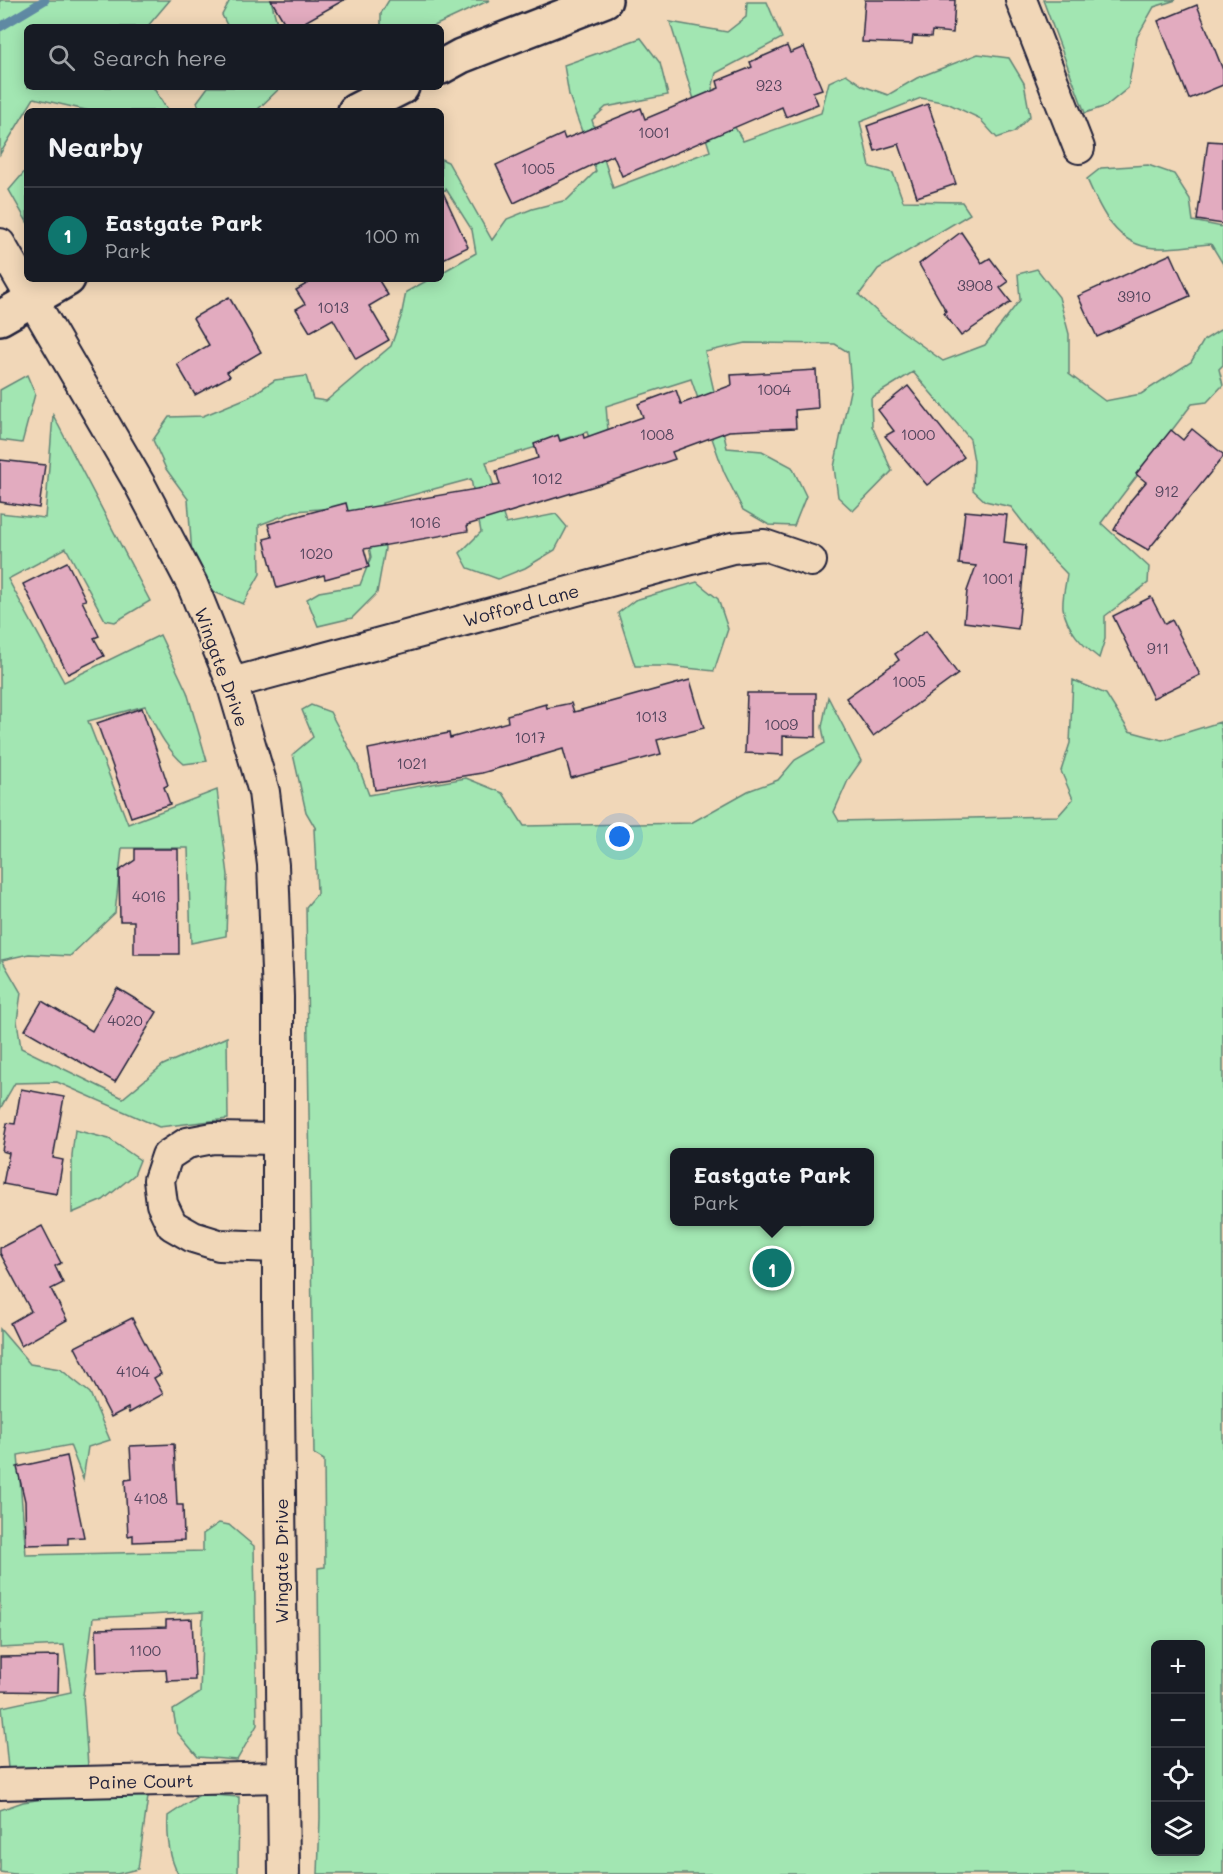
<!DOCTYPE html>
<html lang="en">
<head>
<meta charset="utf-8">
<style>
	body { margin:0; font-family:Mali,sans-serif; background:#20242c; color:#f1f3f6 }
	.controls { position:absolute; right:18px; bottom:18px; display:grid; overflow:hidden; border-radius:9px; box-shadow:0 3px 15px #0003 }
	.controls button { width:54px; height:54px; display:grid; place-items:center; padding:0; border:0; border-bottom:2px solid #363941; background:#171b24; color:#f1f3f6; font:30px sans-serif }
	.you { position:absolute; left:620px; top:837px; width:21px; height:21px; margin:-15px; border:4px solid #fff; border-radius:50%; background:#1a73e8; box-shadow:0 0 0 9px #1a73e833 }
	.badge { display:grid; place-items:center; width:39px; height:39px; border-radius:50%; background:#0f766e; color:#fff; font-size:20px; font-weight:700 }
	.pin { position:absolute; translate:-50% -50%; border:3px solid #fff; box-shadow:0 2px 6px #0006 }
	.popup { position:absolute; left:670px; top:1148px; width:204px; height:78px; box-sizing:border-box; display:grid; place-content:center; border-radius:9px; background:#171b24; filter:drop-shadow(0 2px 4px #0005); font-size:20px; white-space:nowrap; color:#9ea1a6 }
	.popup b { font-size:22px; color:#f1f3f6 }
	.popup::after { content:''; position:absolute; left:50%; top:100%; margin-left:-12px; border:12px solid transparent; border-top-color:#171b24 }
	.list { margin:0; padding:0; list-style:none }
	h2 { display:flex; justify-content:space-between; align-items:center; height:78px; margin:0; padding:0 24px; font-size:26px }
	h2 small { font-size:20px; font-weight:400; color:#9ea1a6 }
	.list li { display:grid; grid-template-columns:39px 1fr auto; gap:18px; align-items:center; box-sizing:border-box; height:96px; padding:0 24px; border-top:2px solid #363941 }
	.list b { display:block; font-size:22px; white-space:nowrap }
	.list p { margin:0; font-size:20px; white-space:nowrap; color:#9ea1a6 }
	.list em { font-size:20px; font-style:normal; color:#9ea1a6 }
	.icon { flex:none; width:33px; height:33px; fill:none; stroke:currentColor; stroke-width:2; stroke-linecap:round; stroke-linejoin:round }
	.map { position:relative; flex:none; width:1223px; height:1874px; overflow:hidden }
	.search { position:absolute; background:#171b24; box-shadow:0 3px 15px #0003; left:24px; top:24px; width:420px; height:66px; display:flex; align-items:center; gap:15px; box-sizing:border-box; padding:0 21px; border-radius:9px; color:#9ea1a6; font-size:22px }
	.panel { position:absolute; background:#171b24; box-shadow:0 3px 15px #0003; left:24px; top:108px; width:420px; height:174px; border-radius:9px }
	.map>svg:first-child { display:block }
	.green { fill:#a2e6b2; stroke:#628476; stroke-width:1.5; fill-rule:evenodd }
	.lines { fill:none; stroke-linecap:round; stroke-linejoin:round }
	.stream { stroke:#5f89a3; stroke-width:9 }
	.building { fill:#e2abbf; stroke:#22223b; stroke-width:1.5 }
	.minor-casing { stroke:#22223b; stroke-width:34 }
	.tertiary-casing { stroke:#22223b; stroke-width:38 }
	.minor { stroke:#f1d7b8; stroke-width:30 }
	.tertiary { stroke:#f1d7b8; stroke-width:33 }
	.labels { text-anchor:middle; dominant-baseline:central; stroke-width:4.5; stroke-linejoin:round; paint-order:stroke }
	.number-label { font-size:15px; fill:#52445c }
	.street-label { font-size:18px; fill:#22223b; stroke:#f1d7b8 }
</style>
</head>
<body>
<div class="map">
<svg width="1223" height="1874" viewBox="0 0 1223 1874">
	<rect width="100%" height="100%" fill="#f1d7b8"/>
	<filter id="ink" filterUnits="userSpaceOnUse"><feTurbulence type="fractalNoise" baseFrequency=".0167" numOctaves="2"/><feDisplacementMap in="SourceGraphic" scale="12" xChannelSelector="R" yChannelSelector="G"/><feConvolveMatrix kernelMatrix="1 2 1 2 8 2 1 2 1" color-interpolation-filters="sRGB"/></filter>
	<g filter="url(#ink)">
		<g class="green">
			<path d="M 0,0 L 170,0 L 147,27 L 27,27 L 27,87 L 153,87 L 168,111 L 90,111 L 34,98 L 0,154 Z"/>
			<path d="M 230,0 L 271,0 L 278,27 L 228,27 L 222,15 Z"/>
			<path d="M 389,0 L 490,0 L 432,27 L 381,27 L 381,13 Z"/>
			<path d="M 1043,0 L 1176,0 L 1154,7 L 1137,37 L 1128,88 L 1106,106 L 1085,113 Z"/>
			<path d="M 747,2 L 767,2 L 782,38 L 716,73 L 712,89 L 743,141 L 821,113 L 829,82 L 846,74 L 863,86 L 888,95 L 917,78 L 978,54 L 1009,58 L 1024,83 L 1030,116 L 1014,132 L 997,138 L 979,118 L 947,103 L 921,98 L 860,122 L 870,167 L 893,173 L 903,201 L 962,202 L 970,214 L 878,269 L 859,295 L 884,318 L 943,361 L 985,345 L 1020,300 L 1018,274 L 1037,269 L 1059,297 L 1069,334 L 1069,374 L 1105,401 L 1141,394 L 1191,362 L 1204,340 L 1223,328 L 1223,365 L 1219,369 L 1223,385 L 1207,402 L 1192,404 L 1101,523 L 1149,567 L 1148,583 L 1105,616 L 1105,639 L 1099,658 C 1082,645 1067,630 1063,608 C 1062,597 1066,584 1067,574 L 1045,551 L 1011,507 L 985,501 L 973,490 L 974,461 L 970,439 L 913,372 L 871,398 L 872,426 L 892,471 L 853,511 L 838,497 L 834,467 L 851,386 L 848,352 L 835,344 L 745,343 L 705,352 L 727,448 L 762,451 L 792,467 L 806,496 L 794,526 L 769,525 L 743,510 L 724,472 L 691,379 L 606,406 L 612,479 L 603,478 L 587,432 L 486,462 L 506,524 L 556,514 L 567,527 L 555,550 L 525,568 L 498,579 L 468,568 L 460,553 L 481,532 L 471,479 L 382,503 L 385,549 L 377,593 L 352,618 L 318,626 L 307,599 L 319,592 L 360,585 L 371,557 L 363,516 L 332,508 L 295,511 L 259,525 L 260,574 L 243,604 L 209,590 L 192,555 L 188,499 L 166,469 L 153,440 L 169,417 L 203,416 L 249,397 L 275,380 L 306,376 L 313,399 L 326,401 L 391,346 L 401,317 L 406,292 L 430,279 L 441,279 L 441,273 L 476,253 L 472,230 L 446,189 L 441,192 L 441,159 L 448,162 L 492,240 L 507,219 L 532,209 L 567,200 L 596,171 L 569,95 L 564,65 L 641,38 L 660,63 L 668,95 L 606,107 L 592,120 L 613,188 L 710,151 L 670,22 L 727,32 L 746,17 Z"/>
			<path d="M 208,87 L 281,87 L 256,111 L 200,111 L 197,102 Z"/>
			<path d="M 1148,165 L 1174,174 L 1190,199 L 1193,221 L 1223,227 L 1223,264 L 1211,244 C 1192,245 1173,249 1155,248 C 1116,246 1100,209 1087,179 L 1101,168 Z"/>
			<path d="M 27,169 L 27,222 L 9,190 Z"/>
			<path d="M 27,375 L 35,394 L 22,443 L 0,440 L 0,390 Z"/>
			<path d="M 53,415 L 150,601 L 115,622 L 105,620 L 66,548 L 8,579 L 64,682 L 160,635 L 187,692 L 207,761 L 184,764 C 165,748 156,727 145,706 L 88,721 L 128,824 L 217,790 L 228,875 L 226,936 L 191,943 L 188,848 L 122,848 L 115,913 L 70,956 L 29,954 L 2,960 L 21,993 L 17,1021 L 21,1048 L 123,1098 L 163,1065 L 227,1037 L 228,1119 L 159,1127 L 57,1082 L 15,1083 L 0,1109 L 0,513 L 45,518 Z"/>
			<path d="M 697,582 L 718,599 L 728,629 L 714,671 L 668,666 L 635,666 L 618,613 L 635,600 Z"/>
			<path d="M 1073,680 L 1106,694 L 1129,731 L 1162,740 L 1220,722 L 1223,746 L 1223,1874 L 318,1874 L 320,1818 L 318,1568 L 325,1567 L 324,1460 L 314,1454 L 306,907 L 317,894 L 317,891 L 314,829 L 316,829 L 306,812 L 293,754 L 313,737 L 302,710 L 311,705 L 330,712 L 357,763 L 369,795 L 466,778 L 503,793 L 524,826 L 691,823 L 748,791 L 778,780 L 795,760 L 825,743 L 822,727 L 828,697 L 861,761 L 849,778 L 834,812 L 839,821 L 1058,816 L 1073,799 L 1061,771 L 1070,743 ZM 674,1152 L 870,1152 L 870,1222 L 674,1222 ZM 1156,1644 L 1200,1644 L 1200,1852 L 1156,1852 Z"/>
			<path d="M 75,1130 L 109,1139 L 140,1160 L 134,1175 L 103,1200 L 72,1213 L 72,1155 Z"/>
			<path d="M 0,1329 L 30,1364 L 60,1369 L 90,1393 L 110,1440 L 88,1447 L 83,1479 L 70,1445 L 18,1455 L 26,1555 L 203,1551 L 203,1534 L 219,1523 L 229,1525 L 254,1546 L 257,1725 L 237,1760 L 198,1757 L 177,1732 L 173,1710 L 200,1693 L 203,1612 L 93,1618 L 83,1695 L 88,1766 L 8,1768 L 2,1707 L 71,1692 L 64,1645 L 0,1648 Z"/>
			<path d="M 89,1792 L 148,1797 L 138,1869 L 117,1874 L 14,1874 L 0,1872 L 0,1810 L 23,1802 Z"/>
			<path d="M 201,1794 L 239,1797 L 238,1874 L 178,1874 C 169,1857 167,1835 168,1816 Z"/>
		</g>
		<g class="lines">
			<path class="stream" d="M 0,27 L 45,0"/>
		</g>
		<g class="building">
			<path d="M 271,0 L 344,0 L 296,27 L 287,27 Z"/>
			<path d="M 865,0 L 955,0 L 953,33 L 932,31 L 931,37 L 913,36 L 912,44 L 862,42 Z"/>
			<path d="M 1197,5 L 1223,70 L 1223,85 L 1189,99 L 1158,21 Z"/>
			<path d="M 787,46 L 790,53 L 804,47 L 822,89 L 813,92 L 818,104 L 786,117 L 782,107 L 622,176 L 613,155 L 514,203 L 496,165 L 563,134 L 565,139 L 641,108 L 645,119 L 719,88 L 717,81 L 752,67 L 750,62 Z"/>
			<path d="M 928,104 L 956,184 L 917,197 L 899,144 L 875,151 L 867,126 Z"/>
			<path d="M 1208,141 L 1223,142 L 1223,224 L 1197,220 Z"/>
			<path d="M 441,188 L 468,247 L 441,260 Z"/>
			<path d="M 961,232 L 982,263 L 990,258 L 1008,282 L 1000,288 L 1011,302 L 961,336 L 944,313 L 946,311 L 919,264 Z"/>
			<path d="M 1171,254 L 1190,296 L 1097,337 L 1078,296 Z"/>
			<path d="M 315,279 L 378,279 L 388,295 L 369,306 L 389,340 L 356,359 L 333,319 L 310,332 L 296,309 L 305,304 L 296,290 Z"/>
			<path d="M 229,297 L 261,352 L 227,372 L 230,376 L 195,395 L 177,364 L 209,345 L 193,318 Z"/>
			<path d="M 816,370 L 818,408 L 795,410 L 796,428 L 729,431 L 672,452 L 675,459 L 611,481 L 467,525 L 468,531 L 364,549 L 369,567 L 325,579 L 324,575 L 277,588 L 264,539 L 272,537 L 268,524 L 346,503 L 348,511 L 500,485 L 496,471 L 538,458 L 534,444 L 558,435 L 560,441 L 583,434 L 584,438 L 643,417 L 638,404 L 676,390 L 681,404 L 732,385 L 731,375 Z"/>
			<path d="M 908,386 L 964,457 L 927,485 L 885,436 L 894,431 L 878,410 Z"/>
			<path d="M 1192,429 L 1223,454 L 1223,457 L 1148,550 L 1114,530 L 1131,500 L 1146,482 L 1136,474 L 1171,430 L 1183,440 Z"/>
			<path d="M 0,460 L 45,465 L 39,508 L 0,502 Z"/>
			<path d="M 965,511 L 1007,515 L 1004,542 L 1026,545 L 1018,629 L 964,622 L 967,591 L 976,566 L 959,564 Z"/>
			<path d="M 67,562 L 86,600 L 82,601 L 99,636 L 94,638 L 104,656 L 68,674 L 23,584 Z"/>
			<path d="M 1151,597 L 1165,624 L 1172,620 L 1200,675 L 1153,698 L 1113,616 Z"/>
			<path d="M 926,631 L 958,674 L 873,736 L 846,698 L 899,660 L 895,654 Z"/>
			<path d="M 690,680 L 704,728 L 657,740 L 661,754 L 571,778 L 563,749 L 482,773 L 375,790 L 368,749 L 449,733 L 450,738 L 508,722 L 507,715 L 546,704 L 547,708 L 571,703 L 574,712 Z"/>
			<path d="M 747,693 L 816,693 L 816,737 L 783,736 L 783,755 L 745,753 Z"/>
			<path d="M 142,708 L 168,785 L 164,787 L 170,804 L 131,817 L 97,723 Z"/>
			<path d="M 135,849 L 178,849 L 179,954 L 134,954 L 134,921 L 120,921 L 119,871 L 135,860 Z"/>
			<path d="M 117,988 L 157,1012 L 115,1082 L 25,1030 L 42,1001 L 92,1031 Z"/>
			<path d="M 21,1089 L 64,1097 L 53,1158 L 63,1160 L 57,1194 L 3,1184 L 9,1153 L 2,1151 L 7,1123 L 15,1124 Z"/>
			<path d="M 42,1226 L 61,1263 L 55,1266 L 63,1283 L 51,1289 L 67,1320 L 21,1346 L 10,1323 L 31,1311 L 0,1253 L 0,1248 Z"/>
			<path d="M 132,1318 L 161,1374 L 154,1378 L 163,1394 L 129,1413 L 128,1408 L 111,1417 L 75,1347 Z"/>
			<path d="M 174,1444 L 177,1505 L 183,1505 L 184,1540 L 133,1542 L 133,1535 L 128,1536 L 125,1480 L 132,1479 L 130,1446 Z"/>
			<path d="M 67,1456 L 84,1537 L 68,1538 L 68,1544 L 26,1545 L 25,1501 L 17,1467 Z"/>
			<path d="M 192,1619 L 195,1680 L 167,1681 L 166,1670 L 97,1673 L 96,1629 L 166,1627 L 166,1620 Z"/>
			<path d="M 59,1656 L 58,1692 L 0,1691 L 0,1657 Z"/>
		</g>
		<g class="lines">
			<g class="minor-casing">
				<g id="minor">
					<path d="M 1021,0 L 1079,148"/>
					<path d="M 0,244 L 139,483 L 192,584 L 232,683 L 264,792 L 273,865 L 278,997 L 278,1305 L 284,1874"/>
					<path d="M 232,683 L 732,548 L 764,545 L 811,561"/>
					<path d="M 278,1247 L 219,1245 L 193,1237 L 172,1225 L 162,1204 L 159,1180 L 167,1156 L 187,1143 L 213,1138 L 278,1139"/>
					<path d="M 0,1784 L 282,1777"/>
				</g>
			</g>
			<g class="tertiary-casing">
				<g id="tertiary">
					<path d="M 441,67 L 461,56 L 605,0"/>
					<path d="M 355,111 L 402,87"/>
					<path d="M 0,318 L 68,279"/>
				</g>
			</g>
			<use href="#minor" class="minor"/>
			<use href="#tertiary" class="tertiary"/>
		</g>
	</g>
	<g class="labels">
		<g class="number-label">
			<text x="769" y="85">923</text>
			<text x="654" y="132">1001</text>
			<text x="538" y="168">1005</text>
			<text x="975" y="285">3908</text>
			<text x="1134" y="296">3910</text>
			<text x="333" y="307">1013</text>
			<text x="774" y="389">1004</text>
			<text x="657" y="434">1008</text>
			<text x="918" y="434">1000</text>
			<text x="547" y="478">1012</text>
			<text x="1167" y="491">912</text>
			<text x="425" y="522">1016</text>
			<text x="316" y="553">1020</text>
			<text x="998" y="578">1001</text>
			<text x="1158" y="648">911</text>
			<text x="909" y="681">1005</text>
			<text x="651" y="716">1013</text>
			<text x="781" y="724">1009</text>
			<text x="530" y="737">1017</text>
			<text x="412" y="763">1021</text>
			<text x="149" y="896">4016</text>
			<text x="125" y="1020">4020</text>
			<text x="133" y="1371">4104</text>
			<text x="151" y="1498">4108</text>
			<text x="145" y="1650">1100</text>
		</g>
		<g class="street-label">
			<text transform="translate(521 605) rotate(-15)">Wofford Lane</text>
			<text transform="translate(222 667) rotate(70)">Wingate Drive</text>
			<text transform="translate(281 1561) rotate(-90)">Wingate Drive</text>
			<text transform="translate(141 1781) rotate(-1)">Paine Court</text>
		</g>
	</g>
</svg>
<div class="controls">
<button>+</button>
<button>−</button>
<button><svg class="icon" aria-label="locate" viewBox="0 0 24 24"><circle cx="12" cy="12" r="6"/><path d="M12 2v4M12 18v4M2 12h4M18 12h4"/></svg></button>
<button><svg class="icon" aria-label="layers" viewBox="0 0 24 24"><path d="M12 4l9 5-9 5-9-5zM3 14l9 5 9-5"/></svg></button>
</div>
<div class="you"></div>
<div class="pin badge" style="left:772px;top:1268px">1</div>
<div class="popup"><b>Eastgate Park</b>Park</div>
<div class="search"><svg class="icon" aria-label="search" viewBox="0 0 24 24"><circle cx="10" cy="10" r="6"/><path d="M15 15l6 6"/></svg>Search here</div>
<section class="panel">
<h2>Nearby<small></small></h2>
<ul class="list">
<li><span class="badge">1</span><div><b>Eastgate Park</b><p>Park</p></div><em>100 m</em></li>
</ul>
</section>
</div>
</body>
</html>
